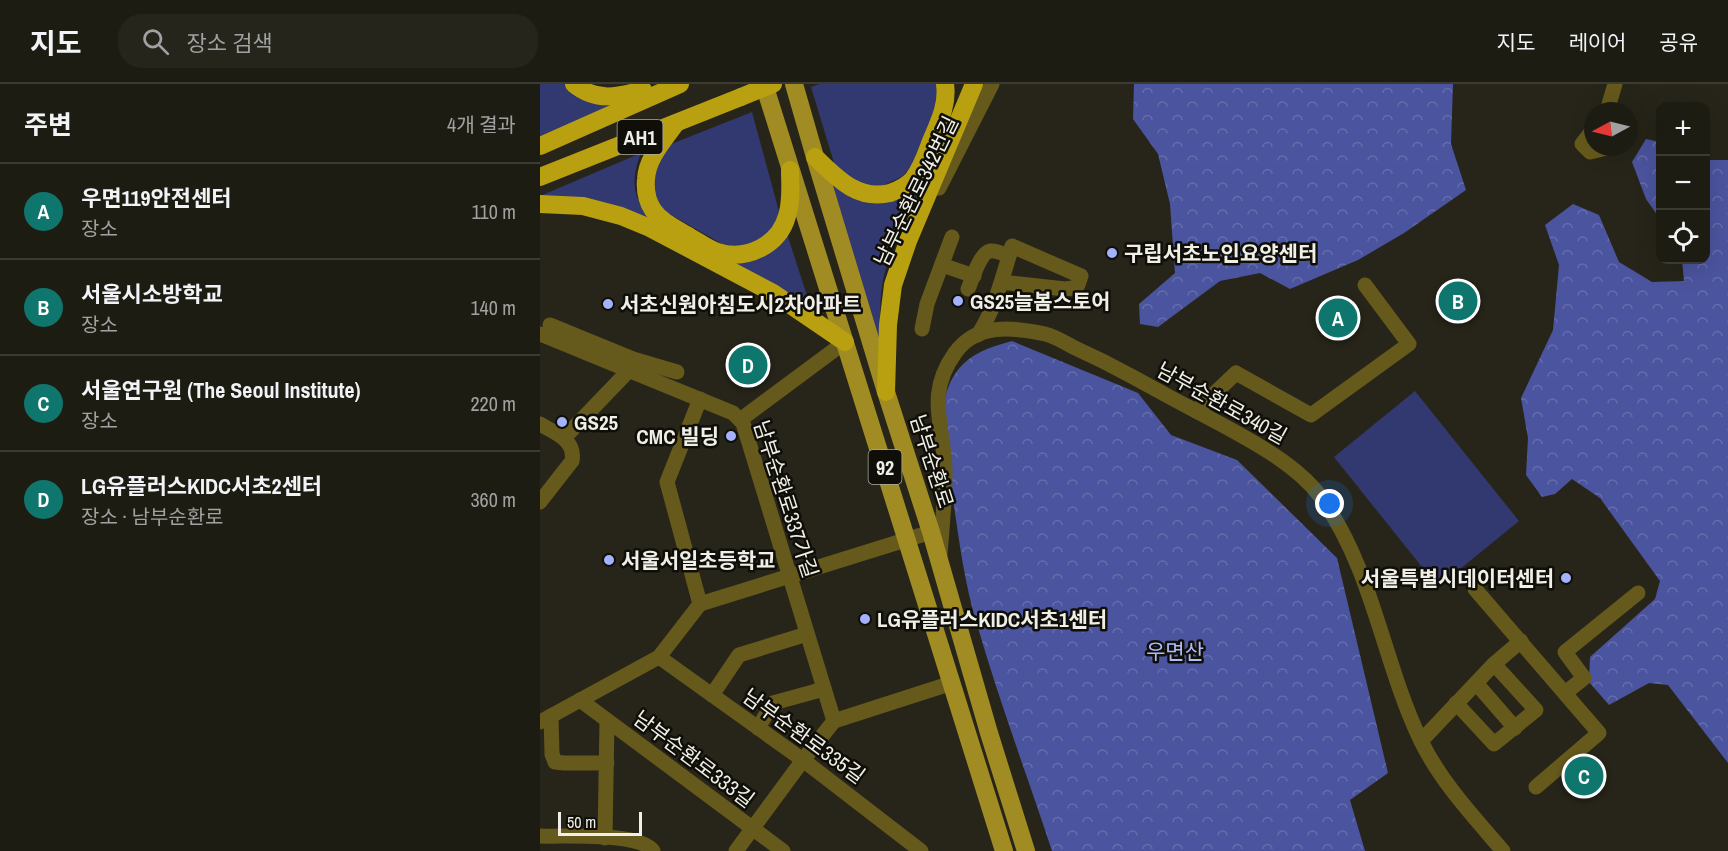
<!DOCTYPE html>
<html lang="ko">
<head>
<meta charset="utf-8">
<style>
	body { margin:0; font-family:"Archivo Narrow","Noto Sans KR",sans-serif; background:#25251c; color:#f1f3f6 }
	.controls { position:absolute; right:18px; top:18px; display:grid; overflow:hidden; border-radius:12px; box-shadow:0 6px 24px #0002 }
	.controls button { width:54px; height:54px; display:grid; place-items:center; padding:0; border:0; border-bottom:2px solid #3b3a33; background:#1d1c13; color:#f1f3f6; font:30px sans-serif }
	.compass { position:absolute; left:1044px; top:18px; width:54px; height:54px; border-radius:50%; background:#1d1c13; box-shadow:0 6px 24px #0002; rotate:263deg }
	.scale { position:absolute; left:18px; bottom:15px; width:84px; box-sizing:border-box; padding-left:6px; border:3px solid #f0efe7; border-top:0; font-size:16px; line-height:21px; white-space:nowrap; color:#f0efe7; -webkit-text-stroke:4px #0f0e08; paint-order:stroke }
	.you { position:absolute; left:790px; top:420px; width:21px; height:21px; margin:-15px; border:4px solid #fff; border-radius:50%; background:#1a73e8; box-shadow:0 0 0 9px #1a73e833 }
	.badge { display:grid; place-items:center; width:39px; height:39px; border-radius:50%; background:#0f766e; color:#fff; font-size:20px; font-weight:700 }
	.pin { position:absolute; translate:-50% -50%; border:3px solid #fff; box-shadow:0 2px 6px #0006 }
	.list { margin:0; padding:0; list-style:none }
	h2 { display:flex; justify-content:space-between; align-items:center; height:78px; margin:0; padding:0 24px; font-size:26px }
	h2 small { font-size:20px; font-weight:400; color:#a0a1a0 }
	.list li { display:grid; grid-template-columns:39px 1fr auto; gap:18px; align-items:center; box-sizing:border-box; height:96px; padding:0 24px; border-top:2px solid #3b3a33 }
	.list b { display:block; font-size:22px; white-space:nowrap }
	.list p { margin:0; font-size:20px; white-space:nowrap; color:#a0a1a0 }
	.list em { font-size:20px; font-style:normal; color:#a0a1a0 }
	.icon { flex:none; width:33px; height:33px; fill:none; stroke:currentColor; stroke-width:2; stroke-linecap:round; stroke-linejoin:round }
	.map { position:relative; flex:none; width:1188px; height:767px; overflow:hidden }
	header { display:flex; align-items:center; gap:36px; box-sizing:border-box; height:84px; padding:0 30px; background:#1d1c13; border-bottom:2px solid #3b3a33 }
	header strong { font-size:28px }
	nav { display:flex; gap:33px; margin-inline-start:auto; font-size:21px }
	.search { width:420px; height:54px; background:#25251c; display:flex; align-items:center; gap:15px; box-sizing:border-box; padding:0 21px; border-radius:24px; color:#a0a1a0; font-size:22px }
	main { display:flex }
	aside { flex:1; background:#1d1c13 }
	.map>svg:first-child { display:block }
	.grass { fill:#323870 }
	.forest { fill:url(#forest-crowns) }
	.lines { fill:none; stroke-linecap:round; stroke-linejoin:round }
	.minor { stroke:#65591c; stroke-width:15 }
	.major { stroke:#a08c22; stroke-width:18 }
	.highway { stroke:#b9a011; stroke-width:18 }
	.highway-bridge { stroke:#b9a011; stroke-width:18 }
	.poi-dot { fill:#a4b1fc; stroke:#0f0e08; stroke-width:2 }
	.labels { text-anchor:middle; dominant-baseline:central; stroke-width:5; stroke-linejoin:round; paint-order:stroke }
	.shield { fill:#0f0e08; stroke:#acaca4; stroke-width:1.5 }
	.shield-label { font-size:20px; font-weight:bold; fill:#f0efe7 }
	.street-label { font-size:21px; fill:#f0efe7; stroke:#0f0e08 }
	.poi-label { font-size:21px; font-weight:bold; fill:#f0efe7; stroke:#0f0e08; text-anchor:start }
	.park-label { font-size:21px; fill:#b0bcfa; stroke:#0f0e08 }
</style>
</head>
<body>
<header>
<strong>지도</strong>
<div class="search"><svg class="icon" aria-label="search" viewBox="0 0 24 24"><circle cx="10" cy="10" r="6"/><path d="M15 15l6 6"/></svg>장소 검색</div>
<nav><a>지도</a><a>레이어</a><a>공유</a></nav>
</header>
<main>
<aside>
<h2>주변<small>4개 결과</small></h2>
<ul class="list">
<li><span class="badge">A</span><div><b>우면119안전센터</b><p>장소</p></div><em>110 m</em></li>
<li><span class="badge">B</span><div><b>서울시소방학교</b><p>장소</p></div><em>140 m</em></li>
<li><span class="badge">C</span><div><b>서울연구원 (The Seoul Institute)</b><p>장소</p></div><em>220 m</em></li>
<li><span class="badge">D</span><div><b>LG유플러스KIDC서초2센터</b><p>장소 · 남부순환로</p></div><em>360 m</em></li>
</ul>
</aside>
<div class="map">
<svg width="1188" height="767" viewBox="0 0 1188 767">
	<defs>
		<pattern id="forest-crowns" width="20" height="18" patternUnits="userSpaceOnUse" patternTransform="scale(1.5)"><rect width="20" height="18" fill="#4b549e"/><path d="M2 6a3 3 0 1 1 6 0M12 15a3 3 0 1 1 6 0" fill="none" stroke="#656dac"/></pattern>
	</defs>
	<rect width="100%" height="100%" fill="#272519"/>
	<g class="grass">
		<path d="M 0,0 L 25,0 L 31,4 L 67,17 L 68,24 L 0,52 Z"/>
		<path d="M 279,0 L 398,0 L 398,16 L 372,81 L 363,92 L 340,103 L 321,100 L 295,82 L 271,3 Z"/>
		<path d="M 212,28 L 240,131 L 228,149 L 206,164 L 182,160 L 126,128 L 112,112 L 110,96 L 126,62 Z"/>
		<path d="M 101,69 C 89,99 94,117 115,141 L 0,112 Z"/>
		<path d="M 385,91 C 370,125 351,160 343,196 C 339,218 340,240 340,262 L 292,102 L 313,112 Z"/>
		<path d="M 247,150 L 274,233 L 186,176 Z"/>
		<path d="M 875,307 L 979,437 L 898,503 L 794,373 Z"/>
	</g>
	<g class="forest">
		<path d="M 594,0 L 913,0 L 911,60 L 926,106 L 864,149 L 818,176 L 750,205 L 720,189 L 680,197 L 618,243 L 600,240 L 599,220 L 635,189 L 630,120 L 618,70 L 593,35 Z"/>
		<path d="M 1106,55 L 1120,58 L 1120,135 L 1106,115 L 1092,78 Z"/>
		<path d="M 1166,76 L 1188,76 L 1188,679 L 1128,601 L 1109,599 L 1069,621 L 1049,598 L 1050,573 L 1115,515 L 1120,497 L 1060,414 L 1032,395 L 1015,410 L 1002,413 L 986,391 L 988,354 L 981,314 L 1013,246 L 1019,181 L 1005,141 L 1033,120 L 1059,131 L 1079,178 L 1112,198 L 1144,197 L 1142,176 L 1166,176 Z"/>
		<path d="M 472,257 L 598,309 L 631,351 L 697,376 L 797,474 L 848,689 L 810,716 L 825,767 L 512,767 C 487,691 458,614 436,537 C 423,493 418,447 411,402 C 406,371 396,324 412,295 C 425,271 447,264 472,257 Z"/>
	</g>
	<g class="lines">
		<g class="minor">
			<path d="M 1067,27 L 1075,0"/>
			<path d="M 1053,46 L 1042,60 L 1050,68 L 1067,64"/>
			<path d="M 399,104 L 452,0"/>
			<path d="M 402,181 L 434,192"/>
			<path d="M 428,205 C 432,196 440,169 450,167 C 456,166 464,170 469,172"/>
			<path d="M 10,241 L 93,275 L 137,288 L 98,277 L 24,354"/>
			<path d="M 382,245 L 387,220 L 412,153"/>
			<path d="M 0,250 L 193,329 L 203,339 L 294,637"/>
			<path d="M 438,251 C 455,225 463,192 472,162 L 541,192 L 538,201 L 533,204 L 525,205 L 461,198"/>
			<path d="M 656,327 L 696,289 L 771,331 L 869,260 L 825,201"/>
			<path d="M 200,336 L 305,258"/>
			<path d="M 0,340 C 15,349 36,356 32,377 L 0,418"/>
			<path d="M 400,471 C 402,444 405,416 405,389 C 405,343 384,312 415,269 C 436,239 473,243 505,250 C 514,252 524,258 533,263 C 553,272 573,282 593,293 C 620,308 648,323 675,337 C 710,356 756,380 780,412 C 833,485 842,575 880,655 C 900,697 933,732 963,767"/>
			<path d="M 935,505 L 1059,649 L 996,703"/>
			<path d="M 160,520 L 127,398 L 160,315"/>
			<path d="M 119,573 L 263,676 L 381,767"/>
			<path d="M 936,599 L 975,644"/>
			<path d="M 1025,609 L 1044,594 L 1025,568 L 1098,509"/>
			<path d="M 172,611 L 199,571 L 267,550"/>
			<path d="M 40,616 L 243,767"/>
			<path d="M 916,619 L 954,660 L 996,626 L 954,580"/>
			<path d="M 11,632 L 12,670 L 15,678 L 24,679 L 67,679"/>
			<path d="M 0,638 L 119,573 L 160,520 L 391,448"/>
			<path d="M 218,644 L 233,619 L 284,605"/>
			<path d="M 881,657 L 954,580 L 981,557"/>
			<path d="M 0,752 C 25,753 100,748 113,767"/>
			<path d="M 65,754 L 67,637"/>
			<path d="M 196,767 L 263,676 L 294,637 L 412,599"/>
		</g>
		<g class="major">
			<path d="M 224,0 L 464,767"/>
			<path d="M 254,0 L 275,73 L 346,308 L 391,448 L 449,649 L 486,767"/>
		</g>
		<g class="highway">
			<path d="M 34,0 C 56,18 78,13 103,6"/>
			<path d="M 136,39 C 124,56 107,74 106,95 C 105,106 107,117 113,126 C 121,138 137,145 150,153 C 159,158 168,165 178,168 C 207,177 239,161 247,132 C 252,117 250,101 250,86"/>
			<path d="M 0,62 L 140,0"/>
			<path d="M 275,73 C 296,93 317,117 350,109 C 358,106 367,102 373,95 C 382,84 386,70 391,57 C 399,38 408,21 405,0"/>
			<path d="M 0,93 L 201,13"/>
			<path d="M 0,120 L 43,122 L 81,132 L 110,144 L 233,209 L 305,258"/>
			<path d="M 346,308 L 348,241 L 353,201 L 368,157 L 434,0"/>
		</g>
		<path class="highway-bridge" d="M 201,13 L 233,0"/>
	</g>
	<g class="poi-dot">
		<circle cx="572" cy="169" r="6"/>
		<circle cx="418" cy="217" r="6"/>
		<circle cx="68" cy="220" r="6"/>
		<circle cx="22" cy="338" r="6"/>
		<circle cx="191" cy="352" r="6"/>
		<circle cx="69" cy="476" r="6"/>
		<circle cx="1026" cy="494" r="6"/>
		<circle cx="325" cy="535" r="6"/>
	</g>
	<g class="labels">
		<g class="shield">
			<rect x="77.5" y="36" width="45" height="34" rx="4.5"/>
			<rect x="328.5" y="366" width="33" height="34" rx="4.5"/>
		</g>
		<g class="shield-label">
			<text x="100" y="53">AH1</text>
			<text x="345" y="383">92</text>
		</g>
		<g class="street-label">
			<text transform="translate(376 107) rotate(-64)">남부순환로342번길</text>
			<text transform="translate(682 319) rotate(29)">남부순환로340길</text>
			<text transform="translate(392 377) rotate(72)">남부순환로</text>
			<text transform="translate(246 415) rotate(72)">남부순환로337가길</text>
			<text transform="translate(264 652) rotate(36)">남부순환로335길</text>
			<text transform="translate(154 675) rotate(37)">남부순환로333길</text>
		</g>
		<g class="poi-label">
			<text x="584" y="169">구립서초노인요양센터</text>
			<text x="430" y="217">GS25늘봄스토어</text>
			<text x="80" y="220">서초신원아침도시2차아파트</text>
			<text x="34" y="338">GS25</text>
			<text x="179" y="352" text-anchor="end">CMC 빌딩</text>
			<text x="81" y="476">서울서일초등학교</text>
			<text x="1014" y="494" text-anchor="end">서울특별시데이터센터</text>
			<text x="337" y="535">LG유플러스KIDC서초1센터</text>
		</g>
		<g class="park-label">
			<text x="635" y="567">우면산</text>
		</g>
	</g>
</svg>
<div class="controls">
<button>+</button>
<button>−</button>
<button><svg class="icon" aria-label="locate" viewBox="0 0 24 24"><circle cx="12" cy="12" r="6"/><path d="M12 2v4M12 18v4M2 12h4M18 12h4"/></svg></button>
</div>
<svg class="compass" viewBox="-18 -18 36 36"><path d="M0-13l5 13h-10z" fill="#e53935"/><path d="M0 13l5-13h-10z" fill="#a0a1a0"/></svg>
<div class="scale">50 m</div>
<div class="you"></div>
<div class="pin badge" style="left:798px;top:234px">A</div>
<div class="pin badge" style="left:918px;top:217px">B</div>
<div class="pin badge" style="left:1044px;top:692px">C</div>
<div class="pin badge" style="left:208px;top:281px">D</div>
</div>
</main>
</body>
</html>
